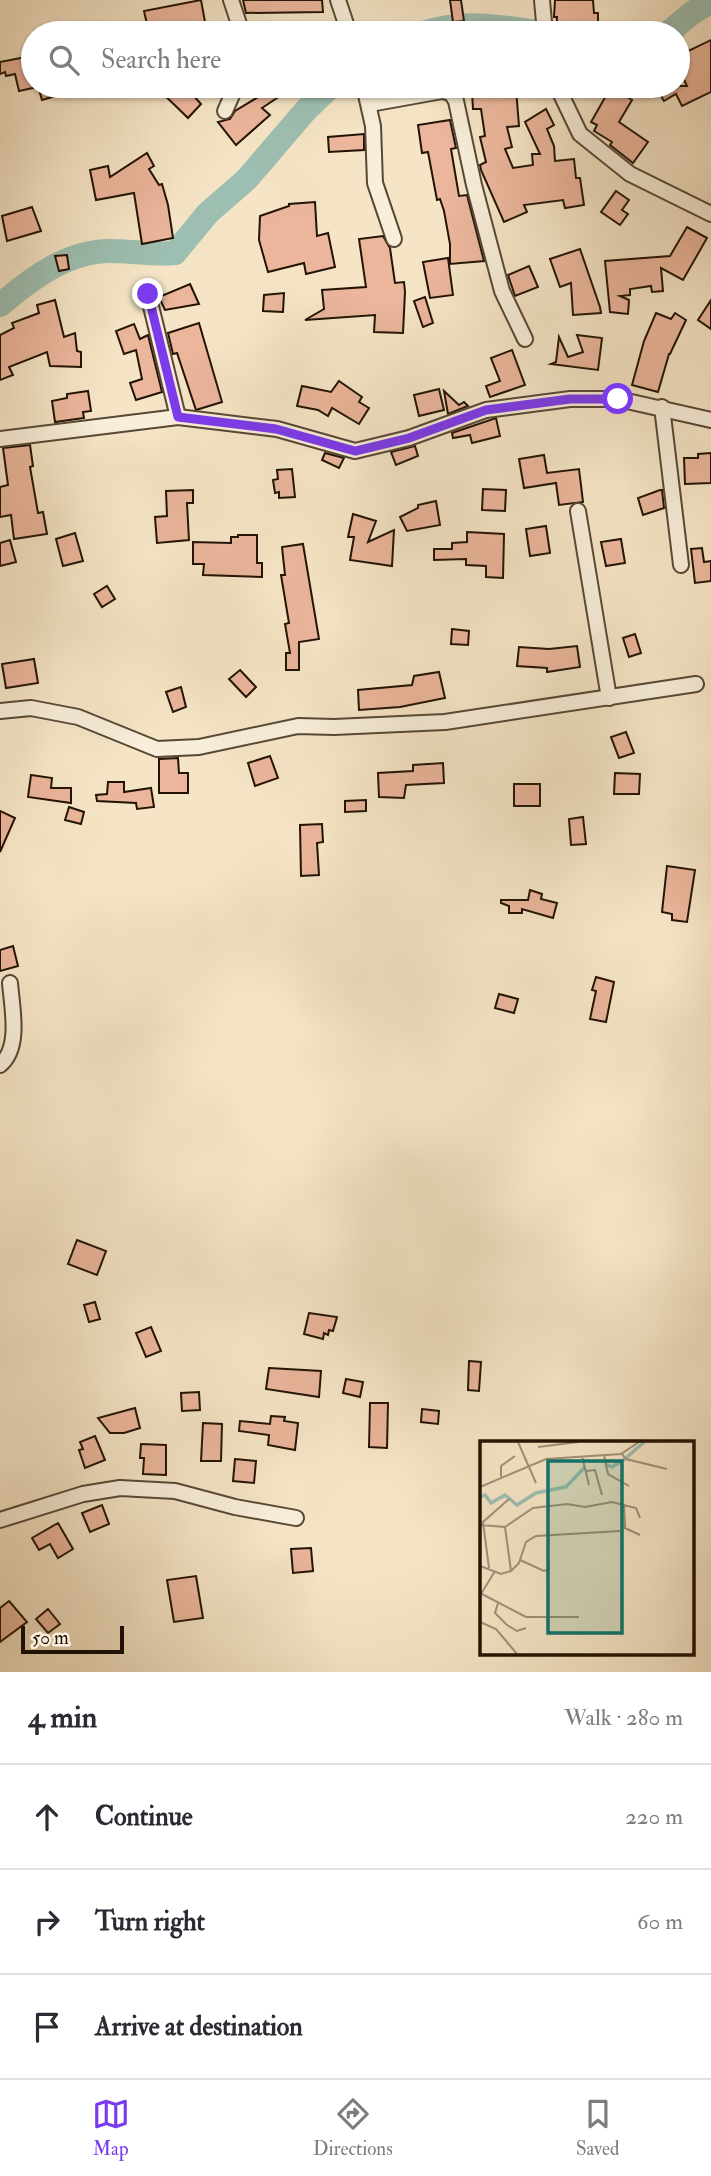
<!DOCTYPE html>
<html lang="en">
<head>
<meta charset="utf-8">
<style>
	body { margin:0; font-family:"IM FELL Double Pica",serif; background:#f7f7f7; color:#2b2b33 }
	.scale { position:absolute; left:21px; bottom:18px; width:103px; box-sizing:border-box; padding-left:7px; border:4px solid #221305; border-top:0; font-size:19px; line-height:24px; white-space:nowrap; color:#221305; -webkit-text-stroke:5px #f8eeda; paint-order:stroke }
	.stop { position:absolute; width:21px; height:21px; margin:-16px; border:5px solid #7c3aed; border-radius:50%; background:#fff }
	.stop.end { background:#7c3aed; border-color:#fff; box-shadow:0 2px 7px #0008 }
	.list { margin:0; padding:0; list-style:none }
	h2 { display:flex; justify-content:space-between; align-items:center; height:91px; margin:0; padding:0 28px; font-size:30px }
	h2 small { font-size:23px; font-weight:400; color:#7c7c81 }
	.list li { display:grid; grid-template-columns:46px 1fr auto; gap:21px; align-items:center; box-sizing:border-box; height:105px; padding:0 28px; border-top:2px solid #e1e1e2 }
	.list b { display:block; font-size:26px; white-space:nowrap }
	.list em { font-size:23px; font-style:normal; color:#7c7c81 }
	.icon { flex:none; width:38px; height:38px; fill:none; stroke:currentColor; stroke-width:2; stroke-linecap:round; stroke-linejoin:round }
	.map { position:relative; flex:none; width:711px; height:1672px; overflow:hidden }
	.search { position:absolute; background:#fff; box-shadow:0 2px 5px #0004; left:21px; right:21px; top:21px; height:77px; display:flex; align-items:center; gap:18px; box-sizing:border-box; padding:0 24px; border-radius:38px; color:#7c7c81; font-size:26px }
	.sheet { height:406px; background:#fff }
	nav { display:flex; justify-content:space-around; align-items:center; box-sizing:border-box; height:98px; border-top:2px solid #e1e1e2; background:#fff; font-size:19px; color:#7c7c81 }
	nav a { display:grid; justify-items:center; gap:4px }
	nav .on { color:#7c3aed }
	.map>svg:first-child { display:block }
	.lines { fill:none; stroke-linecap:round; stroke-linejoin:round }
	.river { stroke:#9dbfb1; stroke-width:24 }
	.building { fill:#ebb69c; stroke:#221305; stroke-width:2 }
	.minor-casing { stroke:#574835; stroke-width:18 }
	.minor { stroke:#f8eeda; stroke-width:14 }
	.route { stroke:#7c3aed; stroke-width:9 }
	.inset-river { fill:none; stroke:#9dbfb1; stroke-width:3.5 }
	.inset-road { fill:none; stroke:#a19179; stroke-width:2 }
	.view { fill:#0f766e; fill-opacity:0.15; stroke:#0f766e; stroke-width:3.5 }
	.inset-edge { fill:none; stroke:#221305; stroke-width:3.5 }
</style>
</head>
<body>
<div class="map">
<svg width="711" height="1672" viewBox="0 0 711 1672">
	<rect width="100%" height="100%" fill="#f5e5c6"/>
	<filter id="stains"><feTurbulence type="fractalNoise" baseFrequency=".00286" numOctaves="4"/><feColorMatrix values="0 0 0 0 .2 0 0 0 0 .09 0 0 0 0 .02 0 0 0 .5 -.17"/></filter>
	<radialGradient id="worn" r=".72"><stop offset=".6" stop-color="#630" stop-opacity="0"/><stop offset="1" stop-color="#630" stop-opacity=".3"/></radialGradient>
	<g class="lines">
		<g class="river">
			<path d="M 423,33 C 462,19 499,27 539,32"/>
			<path d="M 668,33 L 692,13 L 711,1"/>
			<path d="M 0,305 C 31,279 67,251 110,251 C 132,251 153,255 175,253 L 208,213 L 247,179 L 306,110 L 331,86"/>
		</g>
	</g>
	<g class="building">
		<path d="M 201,0 L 205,22 L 149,33 L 144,11 Z"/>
		<path d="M 243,0 L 322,0 L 323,12 L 246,13 Z"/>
		<path d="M 450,0 L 461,0 L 464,21 L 453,22 Z"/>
		<path d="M 555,0 L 593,0 L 594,13 L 598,13 L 598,33 L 556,33 L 557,17 L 554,17 Z"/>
		<path d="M 711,40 L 711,92 L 682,106 L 676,94 L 664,101 L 655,86 L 687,86 L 678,67 L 678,56 Z"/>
		<path d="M 26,57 L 26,59 L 33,57 L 33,88 L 19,91 L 15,74 L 6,76 L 5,72 L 0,74 L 0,62 Z"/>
		<path d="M 38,86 L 49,86 L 52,97 L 42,100 Z"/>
		<path d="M 155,86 L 185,86 L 201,104 L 188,118 Z"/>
		<path d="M 254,86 L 295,86 L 262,108 L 270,115 L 236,145 L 218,122 L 230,119 L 235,111 L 263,94 Z"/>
		<path d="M 611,87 L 632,100 L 619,122 L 648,142 L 633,163 L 610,145 L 612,142 L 594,131 L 597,125 L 591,122 Z"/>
		<path d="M 516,89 L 519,126 L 507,127 L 512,147 L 505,149 L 513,168 L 533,165 L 532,154 L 540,154 L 525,122 L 546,109 L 554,125 L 547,129 L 554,146 L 555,161 L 574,159 L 576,178 L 580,178 L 584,205 L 565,208 L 563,200 L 524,205 L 527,212 L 504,222 L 481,170 L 480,165 L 486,162 L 480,137 L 485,136 L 481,109 L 473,109 L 472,92 Z"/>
		<path d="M 450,120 L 456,148 L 451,149 L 459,196 L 467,195 L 484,261 L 450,264 L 450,244 L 444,211 L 440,199 L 437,200 L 428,152 L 422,153 L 418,125 Z"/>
		<path d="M 364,134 L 364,150 L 329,152 L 328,137 Z"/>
		<path d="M 147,153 L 154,166 L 149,169 L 159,185 L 162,184 L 168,205 L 173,238 L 142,244 L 134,193 L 96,200 L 90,170 L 108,166 L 110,177 Z"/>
		<path d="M 616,191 L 629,200 L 622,210 L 628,214 L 620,225 L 601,212 Z"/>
		<path d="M 315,202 L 317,236 L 328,233 L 335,267 L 306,274 L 304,263 L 268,272 L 259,240 L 260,216 L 289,206 L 289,204 Z"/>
		<path d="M 32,207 L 41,231 L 7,241 L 2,216 Z"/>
		<path d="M 687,227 L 707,238 L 683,280 L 661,268 L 663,291 L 652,292 L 651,286 L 630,289 L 630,295 L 620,296 L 629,300 L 628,314 L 610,312 L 605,261 L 670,256 Z"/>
		<path d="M 383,236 L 390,248 L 395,283 L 404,282 L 405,292 L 403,333 L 374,332 L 375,315 L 305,320 L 324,309 L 322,290 L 366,287 L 359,239 Z"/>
		<path d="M 580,249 L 600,307 L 601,313 L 573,315 L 571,283 L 560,287 L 550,259 Z"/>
		<path d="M 67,255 L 69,269 L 59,271 L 55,256 Z"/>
		<path d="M 448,258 L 453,295 L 430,298 L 423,262 Z"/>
		<path d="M 529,266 L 538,287 L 515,296 L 508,275 Z"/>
		<path d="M 190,284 L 199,304 L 165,310 L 159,297 Z"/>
		<path d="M 284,293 L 283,312 L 263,311 L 264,295 Z"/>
		<path d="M 425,297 L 433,323 L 423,327 L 414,301 Z"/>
		<path d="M 55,300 L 64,337 L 75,333 L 77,351 L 81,352 L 81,367 L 50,366 L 47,352 L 9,367 L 13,375 L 0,380 L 0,335 L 14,328 L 12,323 L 39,313 L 37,305 Z"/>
		<path d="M 711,300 L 711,329 L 698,320 Z"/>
		<path d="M 656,313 L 671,319 L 675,313 L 686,320 L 670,354 L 669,354 L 658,392 L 632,385 L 644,341 Z"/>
		<path d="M 199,323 L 222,402 L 196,410 L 177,353 L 173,354 L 168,333 Z"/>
		<path d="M 134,324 L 140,339 L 148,335 L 162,392 L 136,400 L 130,383 L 142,379 L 136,350 L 124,354 L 116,331 Z"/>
		<path d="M 577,335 L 602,338 L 598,370 L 551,364 L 556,362 L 559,337 L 568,357 L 583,352 Z"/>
		<path d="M 512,350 L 525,385 L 490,397 L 486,386 L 500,381 L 491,358 Z"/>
		<path d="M 339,381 L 362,397 L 359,402 L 369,408 L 359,424 L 332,408 L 328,416 L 318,410 L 297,406 L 302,386 L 331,392 Z"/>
		<path d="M 439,389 L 444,410 L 419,416 L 414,395 Z"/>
		<path d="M 88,391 L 91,411 L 83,412 L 84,418 L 55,422 L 52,401 L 67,398 L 67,394 Z"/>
		<path d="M 444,391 L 459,405 L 464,402 L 468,406 L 448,414 Z"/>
		<path d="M 496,418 L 500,436 L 472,443 L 470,435 L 453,438 L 452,433 Z"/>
		<path d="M 30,445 L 33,466 L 30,467 L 38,513 L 43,512 L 47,534 L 14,539 L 11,515 L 0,517 L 0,487 L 8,485 L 3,448 Z"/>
		<path d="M 415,446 L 418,456 L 396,465 L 391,452 Z"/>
		<path d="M 325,453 L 344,458 L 339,468 L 322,460 Z"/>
		<path d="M 711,453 L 711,483 L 685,484 L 684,458 L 698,458 L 698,454 Z"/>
		<path d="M 544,455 L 547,473 L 579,469 L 583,502 L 559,505 L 556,483 L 524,488 L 519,459 Z"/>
		<path d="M 292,469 L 295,497 L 279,498 L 279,492 L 275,493 L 273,480 L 278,479 L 277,470 Z"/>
		<path d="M 483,489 L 506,490 L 505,511 L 482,510 Z"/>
		<path d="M 193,490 L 193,503 L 187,503 L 189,540 L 157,543 L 155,517 L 167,516 L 166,491 Z"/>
		<path d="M 660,490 L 662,490 L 664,508 L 643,515 L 638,498 Z"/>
		<path d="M 436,501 L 440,525 L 407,531 L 400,517 L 418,508 L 418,505 Z"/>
		<path d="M 353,514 L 376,521 L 368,542 L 394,530 L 392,566 L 350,560 L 354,537 L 348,537 Z"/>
		<path d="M 546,526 L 550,553 L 530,556 L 526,529 Z"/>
		<path d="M 467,532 L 504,534 L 503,578 L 486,577 L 486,566 L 466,565 L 466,559 L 434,560 L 434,549 L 452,549 L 452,543 L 467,542 Z"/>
		<path d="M 75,533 L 83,561 L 63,566 L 56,539 Z"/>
		<path d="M 238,535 L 257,535 L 257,563 L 262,563 L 262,577 L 203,575 L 204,564 L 193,564 L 193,542 L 231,543 L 231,537 L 238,537 Z"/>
		<path d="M 621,539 L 625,563 L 606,566 L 601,542 Z"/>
		<path d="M 10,540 L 16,562 L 0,566 L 0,543 Z"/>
		<path d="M 303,544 L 319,639 L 299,642 L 299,670 L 286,670 L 286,653 L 290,653 L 285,624 L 289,623 L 281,575 L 285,575 L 282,547 Z"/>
		<path d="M 702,548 L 704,562 L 711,561 L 711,581 L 695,583 L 691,549 Z"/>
		<path d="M 107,586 L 115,599 L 102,607 L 94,594 Z"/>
		<path d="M 452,629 L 469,631 L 468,645 L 451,644 Z"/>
		<path d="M 635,634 L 641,653 L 629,657 L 623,638 Z"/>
		<path d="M 577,646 L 580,667 L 547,672 L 547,668 L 517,666 L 519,647 L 549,649 Z"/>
		<path d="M 34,659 L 38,683 L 6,688 L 2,664 Z"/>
		<path d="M 240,670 L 256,687 L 246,697 L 229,679 Z"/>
		<path d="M 439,672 L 445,698 L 400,707 L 359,710 L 358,690 L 412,685 L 414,676 Z"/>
		<path d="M 181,687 L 186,707 L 173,712 L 166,692 Z"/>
		<path d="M 626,732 L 634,753 L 619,758 L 611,737 Z"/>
		<path d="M 270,756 L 278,778 L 255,786 L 248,763 Z"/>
		<path d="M 178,758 L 179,773 L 188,773 L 188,793 L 159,793 L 159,759 Z"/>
		<path d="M 443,763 L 444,783 L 406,785 L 404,798 L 379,797 L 378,773 L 413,771 L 413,765 Z"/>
		<path d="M 615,773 L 640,774 L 639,794 L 614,794 Z"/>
		<path d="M 31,775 L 52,778 L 51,788 L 71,788 L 71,803 L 28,797 Z"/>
		<path d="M 108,782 L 124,782 L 124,792 L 151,788 L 154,807 L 137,809 L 136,803 L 97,801 L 96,795 L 107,794 Z"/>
		<rect x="514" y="784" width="26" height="22"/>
		<path d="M 366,800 L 366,811 L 345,812 L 345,801 Z"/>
		<path d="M 69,807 L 84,812 L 81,824 L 65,820 Z"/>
		<path d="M 0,811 L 15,818 L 0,852 Z"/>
		<path d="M 583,817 L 586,844 L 571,845 L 569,819 Z"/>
		<path d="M 322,824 L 323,842 L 317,843 L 319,875 L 301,876 L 300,825 Z"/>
		<path d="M 667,866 L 695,870 L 687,922 L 672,920 L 672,914 L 662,912 Z"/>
		<path d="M 530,890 L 542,894 L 541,899 L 557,903 L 553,918 L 522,909 L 522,913 L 509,913 L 509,906 L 501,903 L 501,900 L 528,900 Z"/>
		<path d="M 13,946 L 18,966 L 0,971 L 0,950 Z"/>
		<path d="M 596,977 L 614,982 L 606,1022 L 590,1019 L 596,991 L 592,990 Z"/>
		<path d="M 499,994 L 518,999 L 514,1013 L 495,1008 Z"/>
		<path d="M 77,1240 L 106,1251 L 97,1275 L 68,1264 Z"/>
		<path d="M 95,1302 L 100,1319 L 89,1322 L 84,1305 Z"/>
		<path d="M 309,1313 L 337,1317 L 333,1331 L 329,1330 L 328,1335 L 324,1333 L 323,1339 L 304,1334 Z"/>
		<path d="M 151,1327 L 161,1351 L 146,1357 L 136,1333 Z"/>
		<path d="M 469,1361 L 481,1362 L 479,1391 L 468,1390 Z"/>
		<path d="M 269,1368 L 321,1371 L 319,1397 L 266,1389 Z"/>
		<path d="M 346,1379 L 363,1382 L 360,1397 L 343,1393 Z"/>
		<path d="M 199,1392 L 200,1410 L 182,1411 L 181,1393 Z"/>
		<path d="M 370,1403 L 388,1403 L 387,1448 L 369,1447 Z"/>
		<path d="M 135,1408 L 140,1428 L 124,1433 L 110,1433 L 98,1418 Z"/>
		<path d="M 422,1409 L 439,1411 L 438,1424 L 421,1422 Z"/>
		<path d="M 271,1416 L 285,1417 L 284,1421 L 298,1423 L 295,1450 L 268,1445 L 269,1435 L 239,1431 L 240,1421 L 270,1424 Z"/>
		<path d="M 203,1423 L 222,1424 L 221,1461 L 201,1461 Z"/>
		<path d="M 95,1436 L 105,1460 L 85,1468 L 79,1450 L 83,1449 L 80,1442 Z"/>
		<path d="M 141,1444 L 166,1445 L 166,1475 L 143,1474 L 144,1458 L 140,1458 Z"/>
		<path d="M 235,1459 L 256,1461 L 254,1483 L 233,1481 Z"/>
		<path d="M 102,1505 L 109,1524 L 90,1532 L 82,1513 Z"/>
		<path d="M 58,1523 L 73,1549 L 58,1558 L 50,1544 L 39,1550 L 32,1538 Z"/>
		<path d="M 311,1548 L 313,1571 L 293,1573 L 291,1549 Z"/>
		<path d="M 196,1576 L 203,1618 L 174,1622 L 167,1580 Z"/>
		<path d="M 9,1601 L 27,1622 L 0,1642 L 0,1608 Z"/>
		<path d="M 48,1609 L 60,1624 L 48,1633 L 36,1619 Z"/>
	</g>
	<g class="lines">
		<g class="minor-casing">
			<g id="minor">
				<path d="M 231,0 L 242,33"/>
				<path d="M 338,0 L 349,33"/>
				<path d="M 542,0 L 545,33"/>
				<path d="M 364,86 L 373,126 L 375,183 L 394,239"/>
				<path d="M 557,86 L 580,134 L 630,174 L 711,214"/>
				<path d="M 370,104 L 442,91 L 451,93 L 456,101 L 474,185 L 502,291 L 525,339"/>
				<path d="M 225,111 L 236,86"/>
				<path d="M 148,294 L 178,417"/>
				<path d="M 662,407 L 681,565"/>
				<path d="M 0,439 L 178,417 L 277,429 L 355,451 L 409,438 L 486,410 L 570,399 L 618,399 L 711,420"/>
				<path d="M 578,511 L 609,698"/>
				<path d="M 0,711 L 31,708 L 78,717 L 157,749 L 199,747 L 298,726 L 334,727 L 445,722 L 696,684"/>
				<path d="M 0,1065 C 21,1048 12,1008 10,983"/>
				<path d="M 0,1520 L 83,1494 L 120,1488 L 175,1491 L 235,1507 L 296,1518"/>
			</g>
		</g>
		<use href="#minor" class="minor"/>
	</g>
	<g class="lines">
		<path class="route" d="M 148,294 L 178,417 L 276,429 L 355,451 L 409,438 L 486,410 L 570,399 L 618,399"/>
	</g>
	<g transform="translate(480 1441)">
		<rect width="214" height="214" fill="#f5e5c6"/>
		<path class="inset-river" d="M 146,17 L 164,1M 125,23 L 132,26 L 145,18M 0,56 L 5,54 L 11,62 L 25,54 L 37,64 L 56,52 L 86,46 L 105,26"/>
		<path class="inset-road" d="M 38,1 L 56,42M 58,6 L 98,1M 142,13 L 146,18 L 187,28M 124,14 L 128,33 L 149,45M 102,15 L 109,44M 106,30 L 115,29 L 122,54M 21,38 L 21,25 L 35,15M 0,46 L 66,18 L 141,13 L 159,1M 144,63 L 145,87 L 160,94M 1,84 L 25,86 L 31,130M 25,86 L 53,67 L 87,63 L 105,66 L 132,61 L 156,67 L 160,77M 40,119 L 64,130 L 69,128 L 69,121M 0,125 L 21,133 L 31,130 L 39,122 L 46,101 L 56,95 L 140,90M 9,127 L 3,81 L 29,58M 0,152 L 46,176 L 99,176M 1,153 L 15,130M 18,162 L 15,172 L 27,184 L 37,190 L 46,187M 0,181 L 16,188 L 37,213"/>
		<path class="view" d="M 68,20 L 142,20 L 142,192 L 68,192 Z"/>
		<rect width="214" height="214" class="inset-edge"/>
	</g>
	<rect width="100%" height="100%" filter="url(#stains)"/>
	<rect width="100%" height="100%" fill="url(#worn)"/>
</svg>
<div class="scale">50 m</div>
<div class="stop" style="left:618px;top:399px"></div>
<div class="stop end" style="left:148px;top:294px"></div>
<div class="search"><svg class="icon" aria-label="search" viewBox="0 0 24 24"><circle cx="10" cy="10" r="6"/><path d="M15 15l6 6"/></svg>Search here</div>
</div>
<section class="sheet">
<h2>4 min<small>Walk · 280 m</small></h2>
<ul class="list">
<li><svg class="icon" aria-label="ahead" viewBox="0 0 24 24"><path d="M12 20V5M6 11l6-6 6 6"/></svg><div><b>Continue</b></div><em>220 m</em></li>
<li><svg class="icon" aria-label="right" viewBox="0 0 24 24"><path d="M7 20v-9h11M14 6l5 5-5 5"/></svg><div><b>Turn right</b></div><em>60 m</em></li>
<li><svg class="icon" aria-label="arrive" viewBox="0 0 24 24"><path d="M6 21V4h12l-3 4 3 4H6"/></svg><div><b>Arrive at destination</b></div></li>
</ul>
</section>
<nav>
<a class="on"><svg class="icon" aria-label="map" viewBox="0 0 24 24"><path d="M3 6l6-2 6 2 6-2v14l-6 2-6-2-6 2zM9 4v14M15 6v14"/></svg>Map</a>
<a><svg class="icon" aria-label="directions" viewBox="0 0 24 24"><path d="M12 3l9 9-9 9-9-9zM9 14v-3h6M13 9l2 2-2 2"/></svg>Directions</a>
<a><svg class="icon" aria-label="saved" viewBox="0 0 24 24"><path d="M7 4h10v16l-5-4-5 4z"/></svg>Saved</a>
</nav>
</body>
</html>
